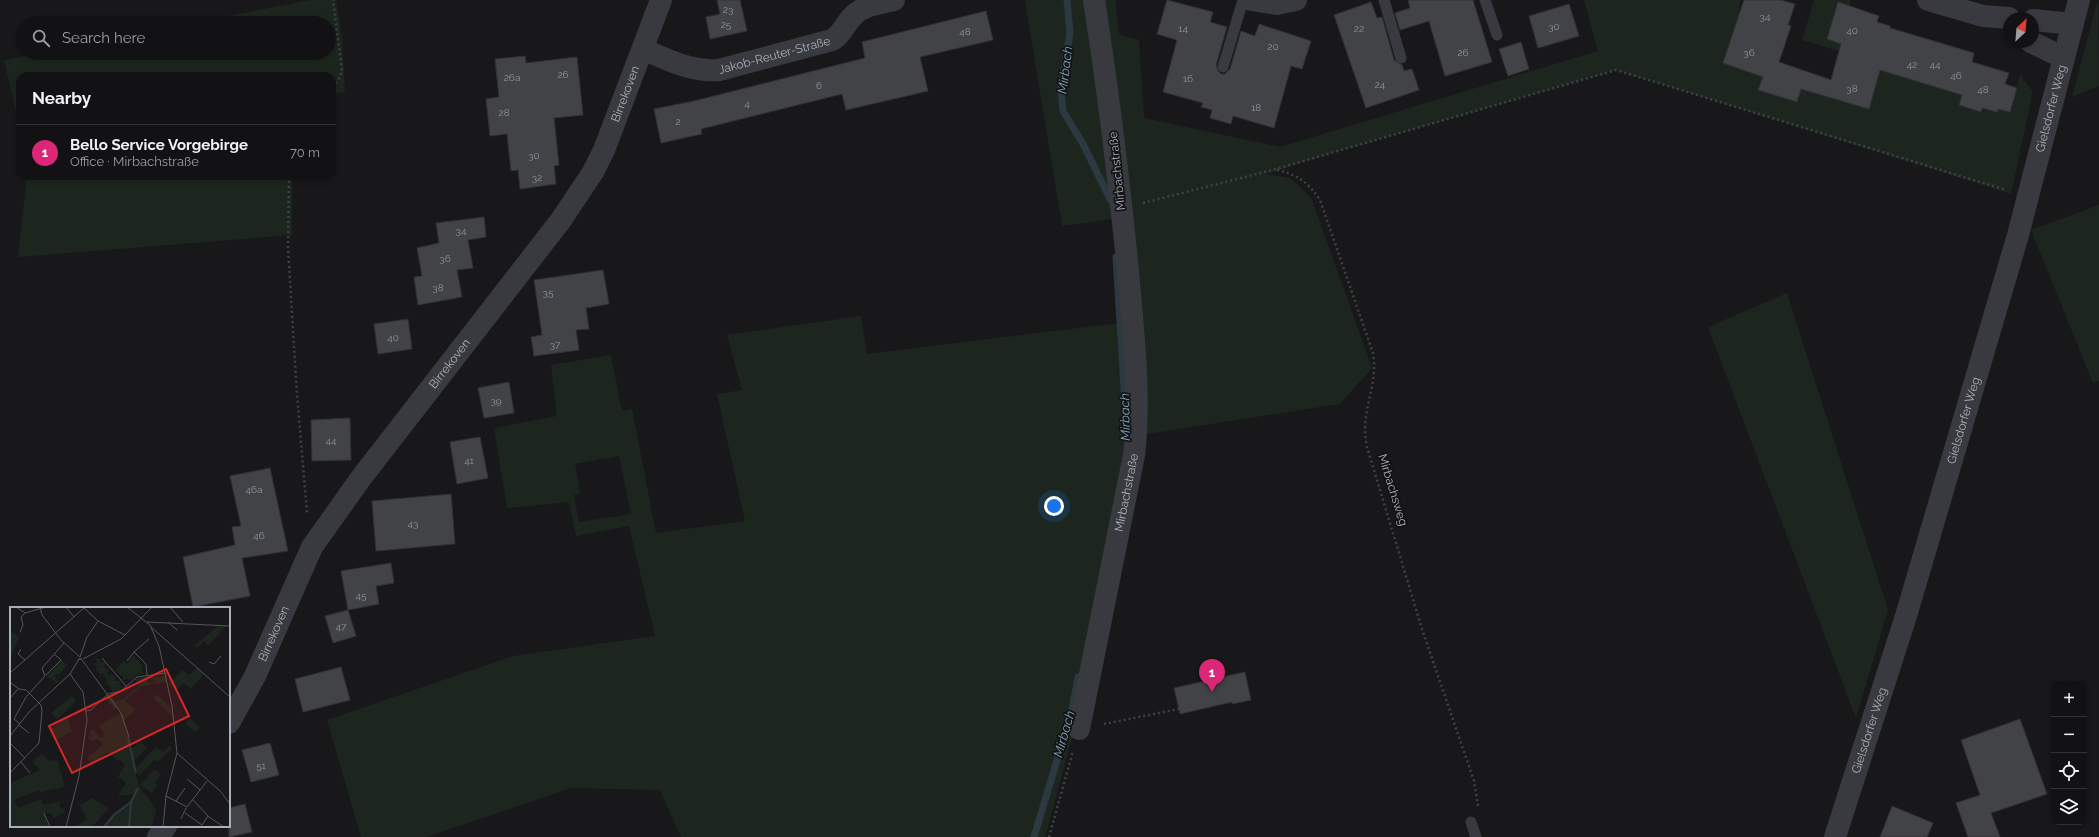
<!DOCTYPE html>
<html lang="en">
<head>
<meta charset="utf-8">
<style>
	body { margin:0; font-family:Raleway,sans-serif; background:#1b1b1d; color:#f1f3f6 }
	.controls { position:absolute; right:12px; bottom:12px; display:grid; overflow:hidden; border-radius:8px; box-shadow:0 2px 6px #0003 }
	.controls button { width:36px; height:36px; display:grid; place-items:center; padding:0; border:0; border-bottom:1px solid #313234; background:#121214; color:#f1f3f6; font:20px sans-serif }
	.compass { position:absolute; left:2003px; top:12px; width:36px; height:36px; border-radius:50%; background:#121214; box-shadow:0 2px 6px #0003; rotate:26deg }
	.you { position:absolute; left:1054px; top:506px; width:14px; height:14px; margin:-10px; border:3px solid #fff; border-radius:50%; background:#1a73e8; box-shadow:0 0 0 6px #1a73e833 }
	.badge { display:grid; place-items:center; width:26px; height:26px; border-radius:50%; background:#db2777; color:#fff; font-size:13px; font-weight:700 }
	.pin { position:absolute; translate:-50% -33px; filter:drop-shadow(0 1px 2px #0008) }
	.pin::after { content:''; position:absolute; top:21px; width:14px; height:12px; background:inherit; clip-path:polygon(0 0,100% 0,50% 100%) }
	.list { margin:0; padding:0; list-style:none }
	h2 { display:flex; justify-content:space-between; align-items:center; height:52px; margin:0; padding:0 16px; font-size:17px }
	h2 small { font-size:13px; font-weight:400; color:#9c9ea0 }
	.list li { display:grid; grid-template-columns:26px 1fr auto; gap:12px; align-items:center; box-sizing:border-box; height:56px; padding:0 16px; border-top:1px solid #313234 }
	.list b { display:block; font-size:15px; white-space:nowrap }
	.list p { margin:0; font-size:13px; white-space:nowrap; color:#9c9ea0 }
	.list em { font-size:13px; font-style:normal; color:#9c9ea0 }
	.icon { flex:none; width:22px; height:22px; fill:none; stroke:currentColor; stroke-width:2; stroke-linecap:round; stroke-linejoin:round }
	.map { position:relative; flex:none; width:2099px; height:837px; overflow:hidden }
	.search { position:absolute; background:#121214; box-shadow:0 2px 6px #0003; left:16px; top:16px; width:320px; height:44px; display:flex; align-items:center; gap:10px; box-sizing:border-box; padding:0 14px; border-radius:22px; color:#9c9ea0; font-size:15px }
	.panel { position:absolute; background:#121214; box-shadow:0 2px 6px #0003; left:16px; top:72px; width:320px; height:108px; border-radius:12px }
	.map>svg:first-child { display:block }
	.green { fill:#1d261e; fill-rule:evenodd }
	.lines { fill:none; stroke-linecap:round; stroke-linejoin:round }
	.stream { stroke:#2c3940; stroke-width:7 }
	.building { fill:#424347; stroke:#323236 }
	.path { stroke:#3e4247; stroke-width:2.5; stroke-dasharray:2 3; stroke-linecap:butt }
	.service { stroke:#383a40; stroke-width:11 }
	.minor { stroke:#383a40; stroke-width:22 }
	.tertiary { stroke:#383a40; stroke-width:22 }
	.labels { text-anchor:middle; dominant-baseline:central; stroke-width:3.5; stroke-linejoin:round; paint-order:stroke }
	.number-label { font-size:10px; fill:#8f959e }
	.street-label { font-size:12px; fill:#a9b0bb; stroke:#131315 }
	.water-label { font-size:13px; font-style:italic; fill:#7da3b9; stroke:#131315 }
	.inset-river { fill:none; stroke:#2c3940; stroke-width:2 }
	.inset-road { fill:none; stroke:#52555a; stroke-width:1 }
	.view { fill:#d62828; fill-opacity:0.15; stroke:#d62828; stroke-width:2 }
	.inset-edge { fill:none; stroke:#a9b0bb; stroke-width:2 }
</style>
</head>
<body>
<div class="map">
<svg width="2099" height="837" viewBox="0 0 2099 837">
	<rect width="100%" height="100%" fill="#18181a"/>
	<g class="green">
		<path d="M 310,0 L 336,0 L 342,38 L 345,92 L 332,94 L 332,76 L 20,76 L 20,142 L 16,112 L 4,60 L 38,53 L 329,53 L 329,23 L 192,23 Z"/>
		<path d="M 1025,0 L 1092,0 L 1119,218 L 1062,226 Z"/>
		<path d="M 1103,0 L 1115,0 L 1119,34 L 1139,40 L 1144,118 L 1280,147 L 1598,51 L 1584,0 L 1741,0 L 1738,11 L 1774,22 L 1737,20 L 1723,63 L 1763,77 L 1759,90 L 1797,102 L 1807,71 L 1831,79 L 1826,96 L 1868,109 L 1879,74 L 1836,61 L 1839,51 L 1802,40 L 1814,0 L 1851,0 L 1849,6 L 1838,3 L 1827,39 L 1890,28 L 1900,31 L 1894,51 L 1962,95 L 1959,105 L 1981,112 L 1982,108 L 1997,112 L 1998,109 L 2010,112 L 2020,75 L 2032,91 L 2031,101 L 2011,194 L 1616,70 L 1332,153 L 1267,174 L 1290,178 L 1311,197 L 1372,368 L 1340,404 L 1140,435 Z"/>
		<path d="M 2098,0 L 2099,86 L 2072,97 Z"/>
		<path d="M 25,176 L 292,176 L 292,235 L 18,257 L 26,186 Z"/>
		<path d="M 2099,205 L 2099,381 L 2093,383 L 2031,230 Z"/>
		<path d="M 1787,293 L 1888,610 L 1856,718 L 1708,327 Z"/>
		<path d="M 861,316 L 867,354 L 1127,322 L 1133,431 L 1076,724 L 1045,837 L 681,837 L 660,790 L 571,788 L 427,837 L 361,837 L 327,720 L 513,656 L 655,636 L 629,526 L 576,536 L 569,502 L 507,508 L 494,428 L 557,416 L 551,365 L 611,355 L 622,411 L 632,409 L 656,533 L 745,521 L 717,394 L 742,390 L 727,335 ZM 619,456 L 631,514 L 579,522 L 574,495 L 580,493 L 575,464 Z"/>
	</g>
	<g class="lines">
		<g class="stream">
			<path d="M 1067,0 L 1070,33 L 1061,89 L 1063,111 L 1083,144 L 1111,201"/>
			<path d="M 1116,257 L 1126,420"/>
			<path d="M 1034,837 L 1072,710 L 1078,677"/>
		</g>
	</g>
	<g class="building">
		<path d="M 717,0 L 740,0 L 747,31 L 710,39 L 706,17 L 720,14 Z"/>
		<path d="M 1167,0 L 1213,12 L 1210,22 L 1227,27 L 1216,65 L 1218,71 L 1221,74 L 1225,74 L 1230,69 L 1241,31 L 1255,36 L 1259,24 L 1311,41 L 1302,69 L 1291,66 L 1274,128 L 1233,116 L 1231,124 L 1210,118 L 1212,110 L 1201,107 L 1203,103 L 1163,92 L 1177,40 L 1157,34 Z"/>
		<path d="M 1408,0 L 1473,0 L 1492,62 L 1445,76 L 1429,21 L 1400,30 L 1395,13 L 1410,8 Z"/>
		<path d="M 1744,0 L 1781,0 L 1795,4 L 1788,25 L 1791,26 L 1779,62 L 1831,80 L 1841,44 L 1827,39 L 1838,2 L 1879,16 L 1877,22 L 1890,26 L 1890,28 L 1974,53 L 1972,62 L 2009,73 L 2005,84 L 2017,88 L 2010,112 L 1998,109 L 1997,112 L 1982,108 L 1981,112 L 1959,105 L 1962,95 L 1880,70 L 1869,109 L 1801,89 L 1797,102 L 1758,90 L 1763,77 L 1723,63 Z"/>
		<path d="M 1371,2 L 1377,18 L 1382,17 L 1394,60 L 1402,65 L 1404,71 L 1412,69 L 1419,90 L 1366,108 L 1334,15 Z"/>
		<path d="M 1569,4 L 1579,36 L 1538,48 L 1529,16 Z"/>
		<path d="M 986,11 L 993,40 L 920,57 L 928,91 L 846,110 L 842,94 L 701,129 L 702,134 L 661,143 L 654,109 L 694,101 L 865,58 L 862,42 Z"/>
		<path d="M 1521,42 L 1529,69 L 1508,76 L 1499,49 Z"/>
		<path d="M 525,56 L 526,63 L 577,57 L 583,115 L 554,118 L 559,165 L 554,166 L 556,184 L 520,189 L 518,170 L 511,171 L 507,134 L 490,136 L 486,99 L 499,97 L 495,59 Z"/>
		<path d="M 484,217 L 486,237 L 468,240 L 473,268 L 457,270 L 462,297 L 418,305 L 414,277 L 422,276 L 417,248 L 439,243 L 436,223 Z"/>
		<path d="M 603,270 L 609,304 L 586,308 L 589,329 L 576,330 L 579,350 L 534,356 L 531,337 L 542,335 L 534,280 Z"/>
		<path d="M 408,319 L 412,349 L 378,354 L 374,324 Z"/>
		<path d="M 509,382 L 514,413 L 484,418 L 478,388 Z"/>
		<path d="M 350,418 L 351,460 L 312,461 L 311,420 Z"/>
		<path d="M 480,437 L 488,478 L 457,484 L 450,442 Z"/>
		<path d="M 270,468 L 288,551 L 242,558 L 250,596 L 193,607 L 183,557 L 235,545 L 232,527 L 241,526 L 230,476 Z"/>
		<path d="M 451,494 L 455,544 L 376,551 L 372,501 Z"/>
		<path d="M 391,563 L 394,583 L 376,586 L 379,604 L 348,610 L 341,571 Z"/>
		<path d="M 348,610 L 356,636 L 333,643 L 325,616 Z"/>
		<path d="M 341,667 L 350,700 L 303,712 L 295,679 Z"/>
		<path d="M 1245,672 L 1251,700 L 1232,704 L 1232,702 L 1180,714 L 1174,688 Z"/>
		<path d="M 2020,719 L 2047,794 L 1991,813 L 2000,837 L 1968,837 L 1956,803 L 1980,795 L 1961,740 Z"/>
		<path d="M 270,743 L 279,775 L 251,782 L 242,750 Z"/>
		<path d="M 245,804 L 252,832 L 229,837 L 229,808 Z"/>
		<path d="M 1892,806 L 1933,823 L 1927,837 L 1880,837 Z"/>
	</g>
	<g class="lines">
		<g class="path">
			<path d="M 332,87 L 340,77 L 342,70 L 333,0"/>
			<path d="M 1277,170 C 1297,174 1309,183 1320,200 L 1373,353 C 1379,386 1359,412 1367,447 L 1422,629 L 1474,781 L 1478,806"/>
			<path d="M 289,176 L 288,248 L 297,394 L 307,513"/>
			<path d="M 1143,203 L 1276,169 L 1616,70 L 2006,190"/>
			<path d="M 1104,724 L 1179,709"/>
			<path d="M 1049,837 L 1073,751"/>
		</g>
		<g class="service">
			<path d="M 1384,0 L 1401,58"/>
			<path d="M 1485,0 L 1497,35"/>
			<path d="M 1223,67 L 1243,0"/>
			<path d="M 1471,822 L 1476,837"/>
		</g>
		<g class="minor">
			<path d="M 1251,0 L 1277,4 L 1296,0"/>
			<path d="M 1928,0 L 1983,16 L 2009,18"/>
			<path d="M 2033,20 L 2073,24"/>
			<path d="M 2031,42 L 2064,58"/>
			<path id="s1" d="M 643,49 C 668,60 691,72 719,70 L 832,40 C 843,34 845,23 854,15 C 864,5 881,3 894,0"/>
			<path id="s2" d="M 229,723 L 255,676 L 312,547 L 361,478 L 561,220 L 593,172 L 604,150 L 661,0"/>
			<path id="s3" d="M 1079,729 L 1134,455 C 1141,397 1133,329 1128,271 C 1119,180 1108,90 1094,0"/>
			<path d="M 158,837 L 166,826"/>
		</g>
		<path class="tertiary" id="s4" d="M 1835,837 L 1906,616 L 2018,235 L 2079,0"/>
	</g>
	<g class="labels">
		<g class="number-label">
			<text x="728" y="9">23</text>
			<text x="1765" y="16">34</text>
			<text x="726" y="24">25</text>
			<text x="1554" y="26">30</text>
			<text x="1183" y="28">14</text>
			<text x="1359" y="28">22</text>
			<text x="1852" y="30">40</text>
			<text x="965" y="31">48</text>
			<text x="1273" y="46">20</text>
			<text x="1463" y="52">26</text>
			<text x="1749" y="52">36</text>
			<text x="1912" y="64">42</text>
			<text x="1935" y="64">44</text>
			<text x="563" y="74">26</text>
			<text x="1956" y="75">46</text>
			<text x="512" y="77">26a</text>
			<text x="1188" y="78">16</text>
			<text x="1380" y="84">24</text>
			<text x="819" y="85">6</text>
			<text x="1852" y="88">38</text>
			<text x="1983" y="89">48</text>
			<text x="747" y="103">4</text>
			<text x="1256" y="107">18</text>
			<text x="504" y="112">28</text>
			<text x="678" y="121">2</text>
			<text x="534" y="155">30</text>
			<text x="537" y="177">32</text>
			<text x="461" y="230">34</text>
			<text x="445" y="258">36</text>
			<text x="438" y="287">38</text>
			<text x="548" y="292">35</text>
			<text x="393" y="337">40</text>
			<text x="555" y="344">37</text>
			<text x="496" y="400">39</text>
			<text x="331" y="440">44</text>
			<text x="469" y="460">41</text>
			<text x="254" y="489">46a</text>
			<text x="413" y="523">43</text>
			<text x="259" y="535">46</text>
			<text x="361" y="595">45</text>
			<text x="341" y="626">47</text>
			<text x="261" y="765">51</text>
		</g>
		<g class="street-label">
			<text stroke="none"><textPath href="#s1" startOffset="137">Jakob-Reuter-Straße</textPath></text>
			<text stroke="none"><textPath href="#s2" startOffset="748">Birrekoven</textPath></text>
			<text stroke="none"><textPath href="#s4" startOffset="760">Gielsdorfer Weg</textPath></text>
			<text transform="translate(1117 171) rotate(-96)">Mirbachstraße</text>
			<text stroke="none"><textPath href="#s2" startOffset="424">Birrekoven</textPath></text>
			<text stroke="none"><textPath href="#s4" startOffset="436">Gielsdorfer Weg</textPath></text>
			<text transform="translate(1393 490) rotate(73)">Mirbachsweg</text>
			<text stroke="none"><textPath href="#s3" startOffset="241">Mirbachstraße</textPath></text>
			<text stroke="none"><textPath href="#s2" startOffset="100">Birrekoven</textPath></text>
			<text stroke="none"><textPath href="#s4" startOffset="112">Gielsdorfer Weg</textPath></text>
		</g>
		<g class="water-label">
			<text transform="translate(1065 70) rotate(-83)">Mirbach</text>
			<text transform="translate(1125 417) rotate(-91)">Mirbach</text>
			<text transform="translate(1064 734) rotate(-74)">Mirbach</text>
		</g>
	</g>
	<g transform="translate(10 607)">
		<rect width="220" height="220" fill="#18181a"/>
		<path d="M 209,18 L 216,19 L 198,39 L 194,34 L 187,41 L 184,39 ZM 0,24 L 9,30 L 0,52 ZM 123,48 L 133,59 L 131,64 L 135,67 L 129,67 L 120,73 L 117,71 L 112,74 L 113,70 L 105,63 L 114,54 L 117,57 ZM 85,51 L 91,52 L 90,56 L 94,55 L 96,57 L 93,60 L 99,63 L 97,65 L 99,69 L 102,67 L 106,71 L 104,74 L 109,74 L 111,76 L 109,78 L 113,79 L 109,83 L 101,85 L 103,83 L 96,75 L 98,73 L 93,69 L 95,66 L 91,68 L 86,62 L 88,60 L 82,57 L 87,56 ZM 52,53 L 57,58 L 49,68 L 47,66 L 44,69 L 49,74 L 47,76 L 37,69 ZM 187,60 L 194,67 L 181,82 L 174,76 L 166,83 L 159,77 L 172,63 L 180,68 ZM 154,68 L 157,75 L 131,79 L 115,94 L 126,102 L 114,113 L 121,142 L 131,135 L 137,141 L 123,155 L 129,179 L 146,202 L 142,220 L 93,220 L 103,206 L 120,198 L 125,187 L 108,189 L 116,175 L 108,170 L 115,158 L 110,153 L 108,154 L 97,145 L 83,157 L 77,151 L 93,137 L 88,132 L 81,134 L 78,130 L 81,127 L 80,125 L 83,122 L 90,131 L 95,128 L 89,118 L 111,106 L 107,101 L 104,103 L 96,90 L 99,88 L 102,92 L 100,87 L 106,94 L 114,92 L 130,78 L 125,73 L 127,71 L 137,70 L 139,72 L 137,75 L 140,76 L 146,74 L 141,72 L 140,69 L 142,71 L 146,69 L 151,71 ZM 147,87 L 161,102 L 162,109 L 143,91 ZM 62,89 L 66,94 L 47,112 L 41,106 ZM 57,110 L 62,124 L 47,133 L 41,122 ZM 180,111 L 190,120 L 185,125 L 175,116 ZM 159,139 L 162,142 L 148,155 L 145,152 L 129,169 L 126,161 L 140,146 L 147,140 L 153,145 ZM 32,147 L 38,153 L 48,154 L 55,180 L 30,185 L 29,183 L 4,193 L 8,201 L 31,192 L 33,198 L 58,193 L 49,196 L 51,202 L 54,201 L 55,205 L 44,211 L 42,206 L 34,206 L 38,220 L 0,220 L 0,176 L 30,163 L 22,155 ZM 145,162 L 151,168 L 145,175 L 147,178 L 142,186 L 130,178 ZM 82,191 L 99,201 L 82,220 L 65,220 L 77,212 L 70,199 Z" fill="#1d261e"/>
		<path class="inset-river" d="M 118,130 L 126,166M 94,220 L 104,208 L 121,195M 119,220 L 121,195 L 128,181"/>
		<path class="inset-road" d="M 6,0 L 15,6 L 36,0M 30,0 L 32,8 L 51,33 L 70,50M 56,0 L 64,10M 117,0 L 140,18 L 149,39 L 162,99 L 167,146 L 210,184 L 220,197M 160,0 L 173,15M 88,14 L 115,28M 137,15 L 220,19M 158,15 L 167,23M 141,20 L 220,90M 10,25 L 13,18 L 11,10 L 15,6M 11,42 L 8,47 L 15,53M 124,45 L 139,32M 70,50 L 77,30 L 88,14 L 74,1M 92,51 L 116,79M 73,52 L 111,32 L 142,0M 72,53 L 111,106 L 119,130M 117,54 L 124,45 L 136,57 L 137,68M 199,55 L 204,57 L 211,49M 0,66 L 75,0M 36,68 L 51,53 L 45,48M 0,75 L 9,82 L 16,83 L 31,98 L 32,104 L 29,136 L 0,166M 0,91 L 8,82M 76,104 L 81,103 L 98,87 L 111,84 L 127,70 L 156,66M 10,117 L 4,112 L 16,90 L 35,69 L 32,61 L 54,36M 9,118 L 19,126M 0,129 L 19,105 L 60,67 L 69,52 L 72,52 L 69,52M 0,136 L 15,151M 11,155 L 20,166M 177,172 L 190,183M 156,189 L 177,200 L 197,174M 183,193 L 199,210 L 214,220M 166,194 L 175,181M 34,206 L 40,220M 175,206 L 192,218 L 198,209M 171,212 L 176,201M 56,220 L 69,169 L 77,113 L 73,85 L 60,67M 153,220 L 156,189 L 167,146"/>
		<path class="view" d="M 156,62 L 179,109 L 62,166 L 39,119 Z"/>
		<rect width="220" height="220" class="inset-edge"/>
	</g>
</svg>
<div class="controls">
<button>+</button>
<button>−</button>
<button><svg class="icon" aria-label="locate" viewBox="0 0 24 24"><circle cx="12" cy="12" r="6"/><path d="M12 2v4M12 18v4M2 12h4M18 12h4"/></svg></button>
<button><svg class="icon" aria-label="layers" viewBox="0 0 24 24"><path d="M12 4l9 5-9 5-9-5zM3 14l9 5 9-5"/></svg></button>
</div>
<svg class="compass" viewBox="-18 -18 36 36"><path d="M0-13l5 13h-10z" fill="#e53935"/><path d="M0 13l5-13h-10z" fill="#9c9ea0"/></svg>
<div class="you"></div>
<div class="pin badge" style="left:1212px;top:692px">1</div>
<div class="search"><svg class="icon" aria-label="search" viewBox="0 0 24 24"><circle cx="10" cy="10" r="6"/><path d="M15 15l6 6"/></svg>Search here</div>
<section class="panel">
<h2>Nearby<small></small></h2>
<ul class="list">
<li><span class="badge">1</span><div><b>Bello Service Vorgebirge</b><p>Office · Mirbachstraße</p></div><em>70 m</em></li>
</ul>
</section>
</div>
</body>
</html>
